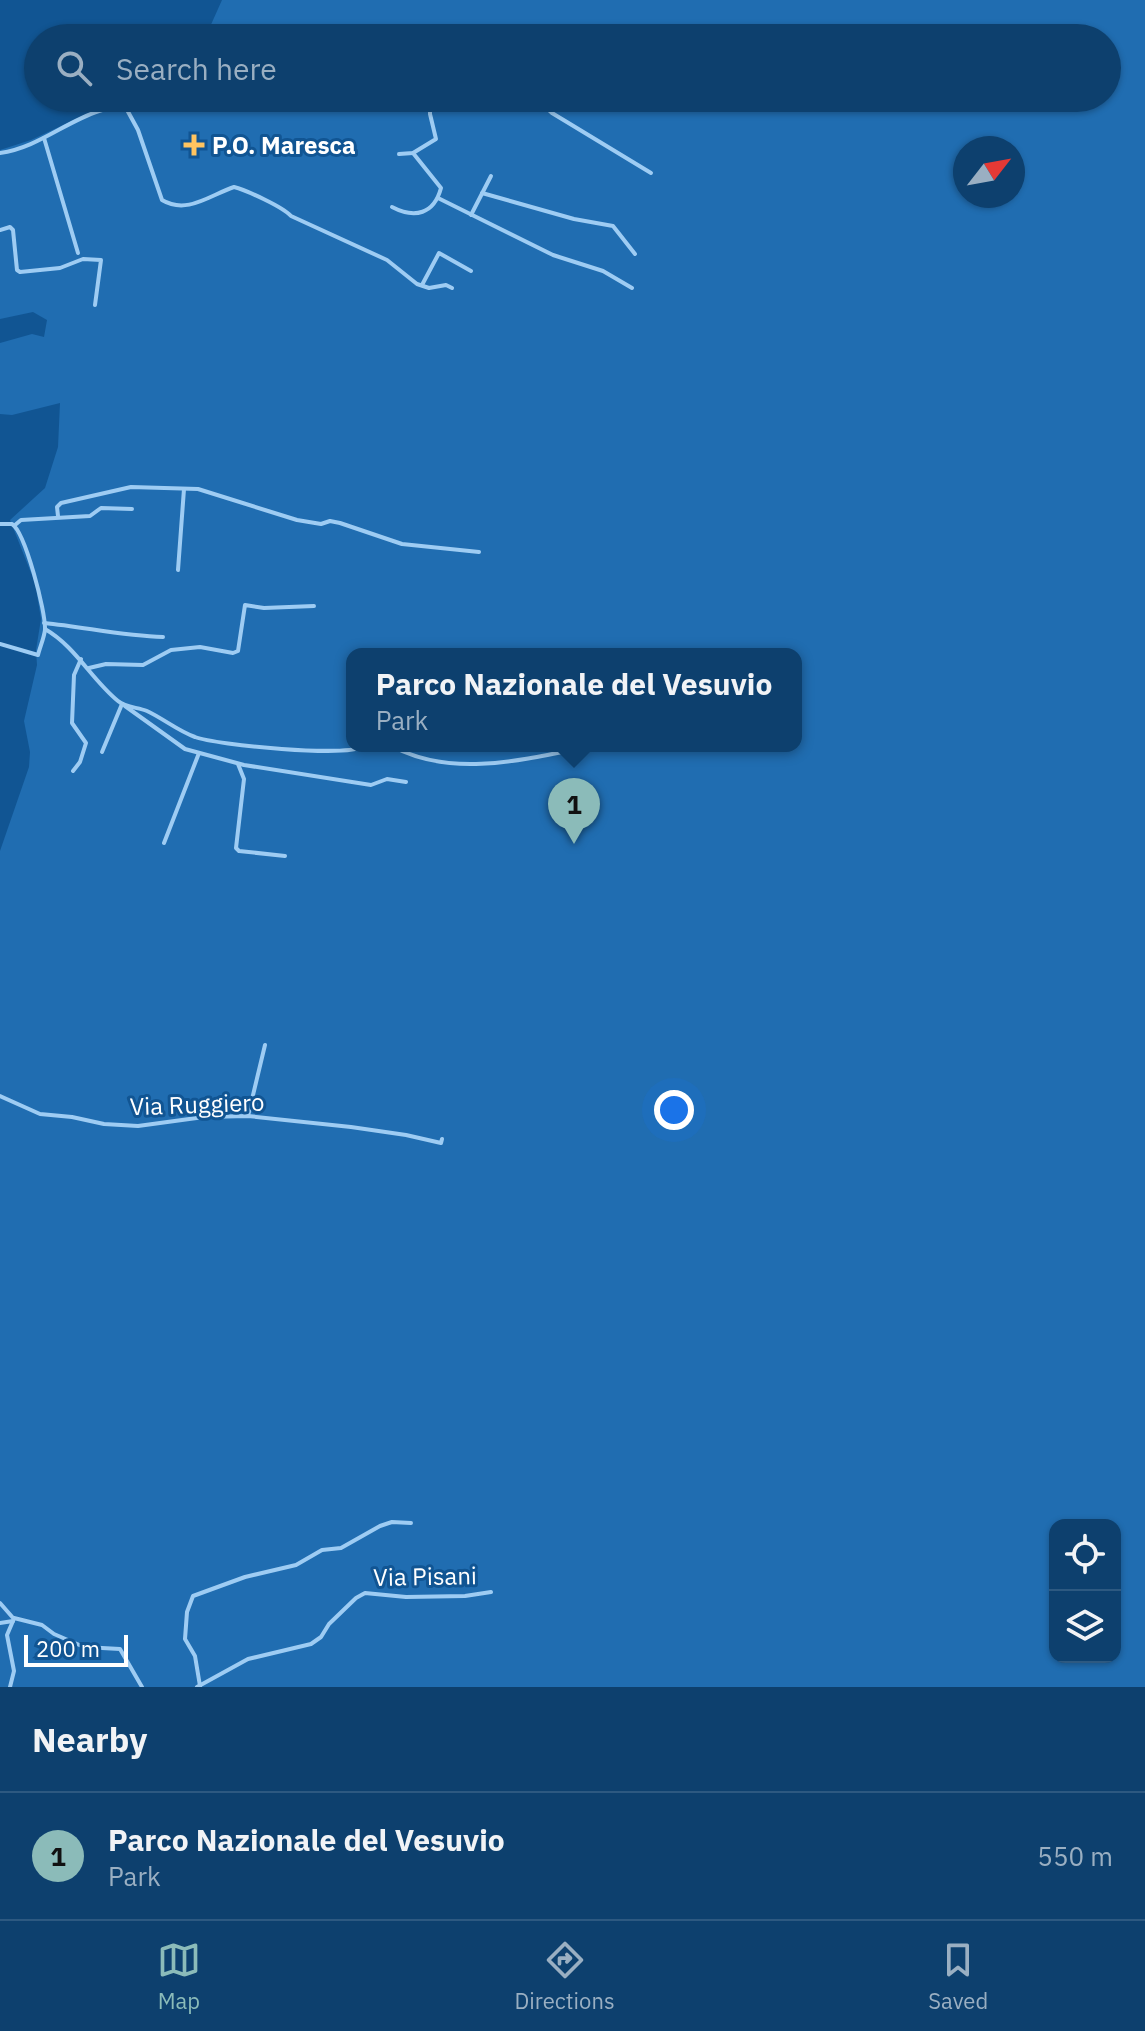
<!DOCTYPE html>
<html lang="en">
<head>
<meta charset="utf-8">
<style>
	body { margin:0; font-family:"IBM Plex Sans",sans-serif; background:#1b4b76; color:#f1f3f6 }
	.controls { position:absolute; right:24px; bottom:24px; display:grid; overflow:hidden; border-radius:16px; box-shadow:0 2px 6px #0004 }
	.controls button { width:72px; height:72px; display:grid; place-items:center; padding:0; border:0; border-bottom:2px solid #2d5981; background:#0d406e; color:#f1f3f6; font:40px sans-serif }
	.compass { position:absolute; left:953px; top:136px; width:72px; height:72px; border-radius:50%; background:#0d406e; box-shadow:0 2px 6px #0004; rotate:59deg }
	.scale { position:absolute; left:24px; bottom:20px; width:104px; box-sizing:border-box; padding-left:8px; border:4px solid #fff; border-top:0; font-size:22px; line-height:28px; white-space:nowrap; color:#fff; -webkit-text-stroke:6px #115593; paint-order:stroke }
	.you { position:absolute; left:674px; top:1110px; width:28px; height:28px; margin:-20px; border:6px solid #fff; border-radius:50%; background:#1a73e8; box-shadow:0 0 0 12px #1a73e833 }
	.badge { display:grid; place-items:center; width:52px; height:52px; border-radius:50%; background:#8bbbb9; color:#111; font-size:26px; font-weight:700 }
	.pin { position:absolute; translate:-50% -66px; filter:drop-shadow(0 2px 4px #0008) }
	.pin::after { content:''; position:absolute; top:42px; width:28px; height:24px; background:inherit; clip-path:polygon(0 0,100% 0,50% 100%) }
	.popup { position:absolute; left:346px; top:648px; width:456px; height:104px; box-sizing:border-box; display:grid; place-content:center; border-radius:16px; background:#0d406e; filter:drop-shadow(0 2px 6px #0005); font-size:26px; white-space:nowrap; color:#9aafc2 }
	.popup b { font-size:30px; color:#f1f3f6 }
	.popup::after { content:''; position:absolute; left:50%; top:100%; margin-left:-16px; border:16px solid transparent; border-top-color:#0d406e }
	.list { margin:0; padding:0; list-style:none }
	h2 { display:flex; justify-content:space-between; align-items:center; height:104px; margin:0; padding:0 32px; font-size:34px }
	h2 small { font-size:26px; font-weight:400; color:#9aafc2 }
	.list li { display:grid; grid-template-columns:52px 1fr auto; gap:24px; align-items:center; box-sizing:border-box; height:128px; padding:0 32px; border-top:2px solid #2d5981 }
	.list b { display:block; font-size:30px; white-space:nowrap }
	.list p { margin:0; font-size:26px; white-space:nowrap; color:#9aafc2 }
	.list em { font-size:26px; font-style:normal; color:#9aafc2 }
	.icon { flex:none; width:44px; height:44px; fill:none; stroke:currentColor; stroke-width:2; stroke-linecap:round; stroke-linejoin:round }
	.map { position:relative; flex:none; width:1145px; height:1687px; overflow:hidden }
	.search { position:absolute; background:#0d406e; box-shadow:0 2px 6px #0004; left:24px; right:24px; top:24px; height:88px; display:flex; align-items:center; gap:20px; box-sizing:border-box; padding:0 28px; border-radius:44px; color:#9aafc2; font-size:30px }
	.sheet { height:232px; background:#0d406e }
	nav { display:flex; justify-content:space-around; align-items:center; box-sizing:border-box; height:112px; border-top:2px solid #2d5981; background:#0d406e; font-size:22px; color:#9aafc2 }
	nav a { display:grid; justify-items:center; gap:4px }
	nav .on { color:#8bbbb9 }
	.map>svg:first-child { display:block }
	.green { fill:#206db1; fill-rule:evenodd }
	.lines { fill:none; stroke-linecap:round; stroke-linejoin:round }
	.minor { stroke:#9eccf3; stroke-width:4 }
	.poi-dot { fill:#ffc460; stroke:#115593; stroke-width:3 }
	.labels { text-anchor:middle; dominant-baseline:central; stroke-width:6; stroke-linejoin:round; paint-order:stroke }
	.poi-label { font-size:24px; font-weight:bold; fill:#fff; stroke:#115593; text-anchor:start }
	.street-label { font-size:24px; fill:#fff; stroke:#115593 }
</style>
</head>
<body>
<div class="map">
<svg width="1145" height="1687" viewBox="0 0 1145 1687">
	<rect width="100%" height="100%" fill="#115593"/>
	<path class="green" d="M 222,0 L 1145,0 L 1145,1687 L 0,1687 L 0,851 L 29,767 L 30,752 L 24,721 L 37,665 L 36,650 L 41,619 L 35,583 L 10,520 L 45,488 L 58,447 L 60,403 L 12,415 L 0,414 L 0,343 L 32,334 L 44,337 L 47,320 L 33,312 L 0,319 L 0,150 L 31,140 L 93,111 L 148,98 L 1107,98 L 1107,38 L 205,38 ZM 965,148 L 1013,148 L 1013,196 L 965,196 ZM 352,654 L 796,654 L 796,746 L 352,746 ZM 1055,1525 L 1115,1525 L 1115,1657 L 1055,1657 Z"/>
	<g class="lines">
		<g class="minor">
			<path d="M 536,98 L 552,113 L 651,173"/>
			<path d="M 126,108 L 138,130 L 162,200 C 187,215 210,195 234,187 C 246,190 283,207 291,216 L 387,260 L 417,284 L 429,288 L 446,285 L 452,288"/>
			<path d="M 44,138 L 78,253"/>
			<path d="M 0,153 C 37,148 65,122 99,111 C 120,104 132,109 155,98"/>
			<path d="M 399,154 L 413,153 L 436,139 L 430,114 L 430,98"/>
			<path d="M 482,193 L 574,219 L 613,226 L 635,254"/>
			<path d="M 438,198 L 553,255 L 603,271 L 632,288"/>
			<path d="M 392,207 C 415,219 434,214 441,188 L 413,153"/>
			<path d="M 471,215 L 491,176"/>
			<path d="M 0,230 L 10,227 L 13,230 L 17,270 L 20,272 L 60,268 L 83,259 L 101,260 L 95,305"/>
			<path d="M 422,285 L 439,253 L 471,271"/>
			<path d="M 58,516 L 57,507 L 61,503 L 131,487 L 198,489 L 297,520 L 321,524 L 330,521 L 340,523 L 402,544 L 479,552"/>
			<path d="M 0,524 L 12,524 C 25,532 46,612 45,630 C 44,638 40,647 38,655 L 0,644"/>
			<path d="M 15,525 L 21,520 L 90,516 L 101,508 L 132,509"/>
			<path d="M 178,570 L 184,489"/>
			<path d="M 44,623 C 85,627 123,636 163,637"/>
			<path d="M 45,629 C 76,647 91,679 118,701 C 126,708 138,707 147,711 C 164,719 178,731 195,737 C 216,745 349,758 364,746"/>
			<path d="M 89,668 L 106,664 L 143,665 L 171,650 L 200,647 L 233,653 L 238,651 L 245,605 L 264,608 L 314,606"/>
			<path d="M 125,706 L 185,749 L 244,765 L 352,782 L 371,785 L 387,779 L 406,782"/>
			<path d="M 392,746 C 452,779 527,759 591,746"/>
			<path d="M 102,752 L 122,704"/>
			<path d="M 238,764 L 244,779 L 236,848 L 239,851 L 285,856"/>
			<path d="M 73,771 L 80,762 L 86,743 L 72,723 L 74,675 L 81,659"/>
			<path d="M 164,843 L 199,753"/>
			<path d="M 0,1096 L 40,1114 L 72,1117 L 104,1124 L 138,1126 L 204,1117 L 248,1116 L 351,1127 L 406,1135 L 441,1143 L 442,1139"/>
			<path d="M 248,1116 L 265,1045"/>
			<path d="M 0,1603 L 14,1619"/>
			<path d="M 14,1618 L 42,1625 L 54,1634 L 84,1647 L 120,1649 L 142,1687"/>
			<path d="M 0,1623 L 13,1621"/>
			<path d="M 200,1686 L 195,1656 L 185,1639 L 187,1612 L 193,1596 L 245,1577 L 296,1565 L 322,1550 L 341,1548 L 380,1526 L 392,1522 L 411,1523"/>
			<path d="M 10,1687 L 14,1671 L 7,1635 L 13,1621"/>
			<path d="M 197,1687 L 248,1659 L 311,1644 L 321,1637 L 329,1624 L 356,1598 L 365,1593 L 406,1597 L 465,1596 L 491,1592"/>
		</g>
	</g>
	<path class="poi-dot" d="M190 133h8v8h8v8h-8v8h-8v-8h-8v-8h8z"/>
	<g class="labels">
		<g class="poi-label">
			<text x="212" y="145">P.O. Maresca</text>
		</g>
		<g class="street-label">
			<text transform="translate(197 1104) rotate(-2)">Via Ruggiero</text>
			<text transform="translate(425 1576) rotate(-1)">Via Pisani</text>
		</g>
	</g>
</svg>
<div class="controls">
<button><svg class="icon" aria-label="locate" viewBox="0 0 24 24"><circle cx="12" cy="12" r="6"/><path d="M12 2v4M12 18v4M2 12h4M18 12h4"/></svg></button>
<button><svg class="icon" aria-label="layers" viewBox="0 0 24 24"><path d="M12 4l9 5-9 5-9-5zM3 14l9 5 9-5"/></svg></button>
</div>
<svg class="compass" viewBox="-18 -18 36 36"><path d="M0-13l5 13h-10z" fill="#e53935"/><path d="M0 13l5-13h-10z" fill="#9aafc2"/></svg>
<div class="scale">200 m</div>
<div class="you"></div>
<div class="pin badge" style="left:574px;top:844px">1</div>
<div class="popup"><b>Parco Nazionale del Vesuvio</b>Park</div>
<div class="search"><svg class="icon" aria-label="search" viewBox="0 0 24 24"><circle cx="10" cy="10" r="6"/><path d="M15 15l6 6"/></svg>Search here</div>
</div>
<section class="sheet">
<h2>Nearby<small></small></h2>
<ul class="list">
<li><span class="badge">1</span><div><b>Parco Nazionale del Vesuvio</b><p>Park</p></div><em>550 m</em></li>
</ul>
</section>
<nav>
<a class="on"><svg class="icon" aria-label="map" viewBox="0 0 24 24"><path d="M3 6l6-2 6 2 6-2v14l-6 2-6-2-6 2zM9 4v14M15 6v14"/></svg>Map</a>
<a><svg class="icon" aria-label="directions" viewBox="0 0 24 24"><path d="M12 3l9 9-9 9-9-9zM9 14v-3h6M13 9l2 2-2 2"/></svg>Directions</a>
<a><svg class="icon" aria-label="saved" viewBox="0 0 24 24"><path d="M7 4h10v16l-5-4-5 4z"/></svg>Saved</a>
</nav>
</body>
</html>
